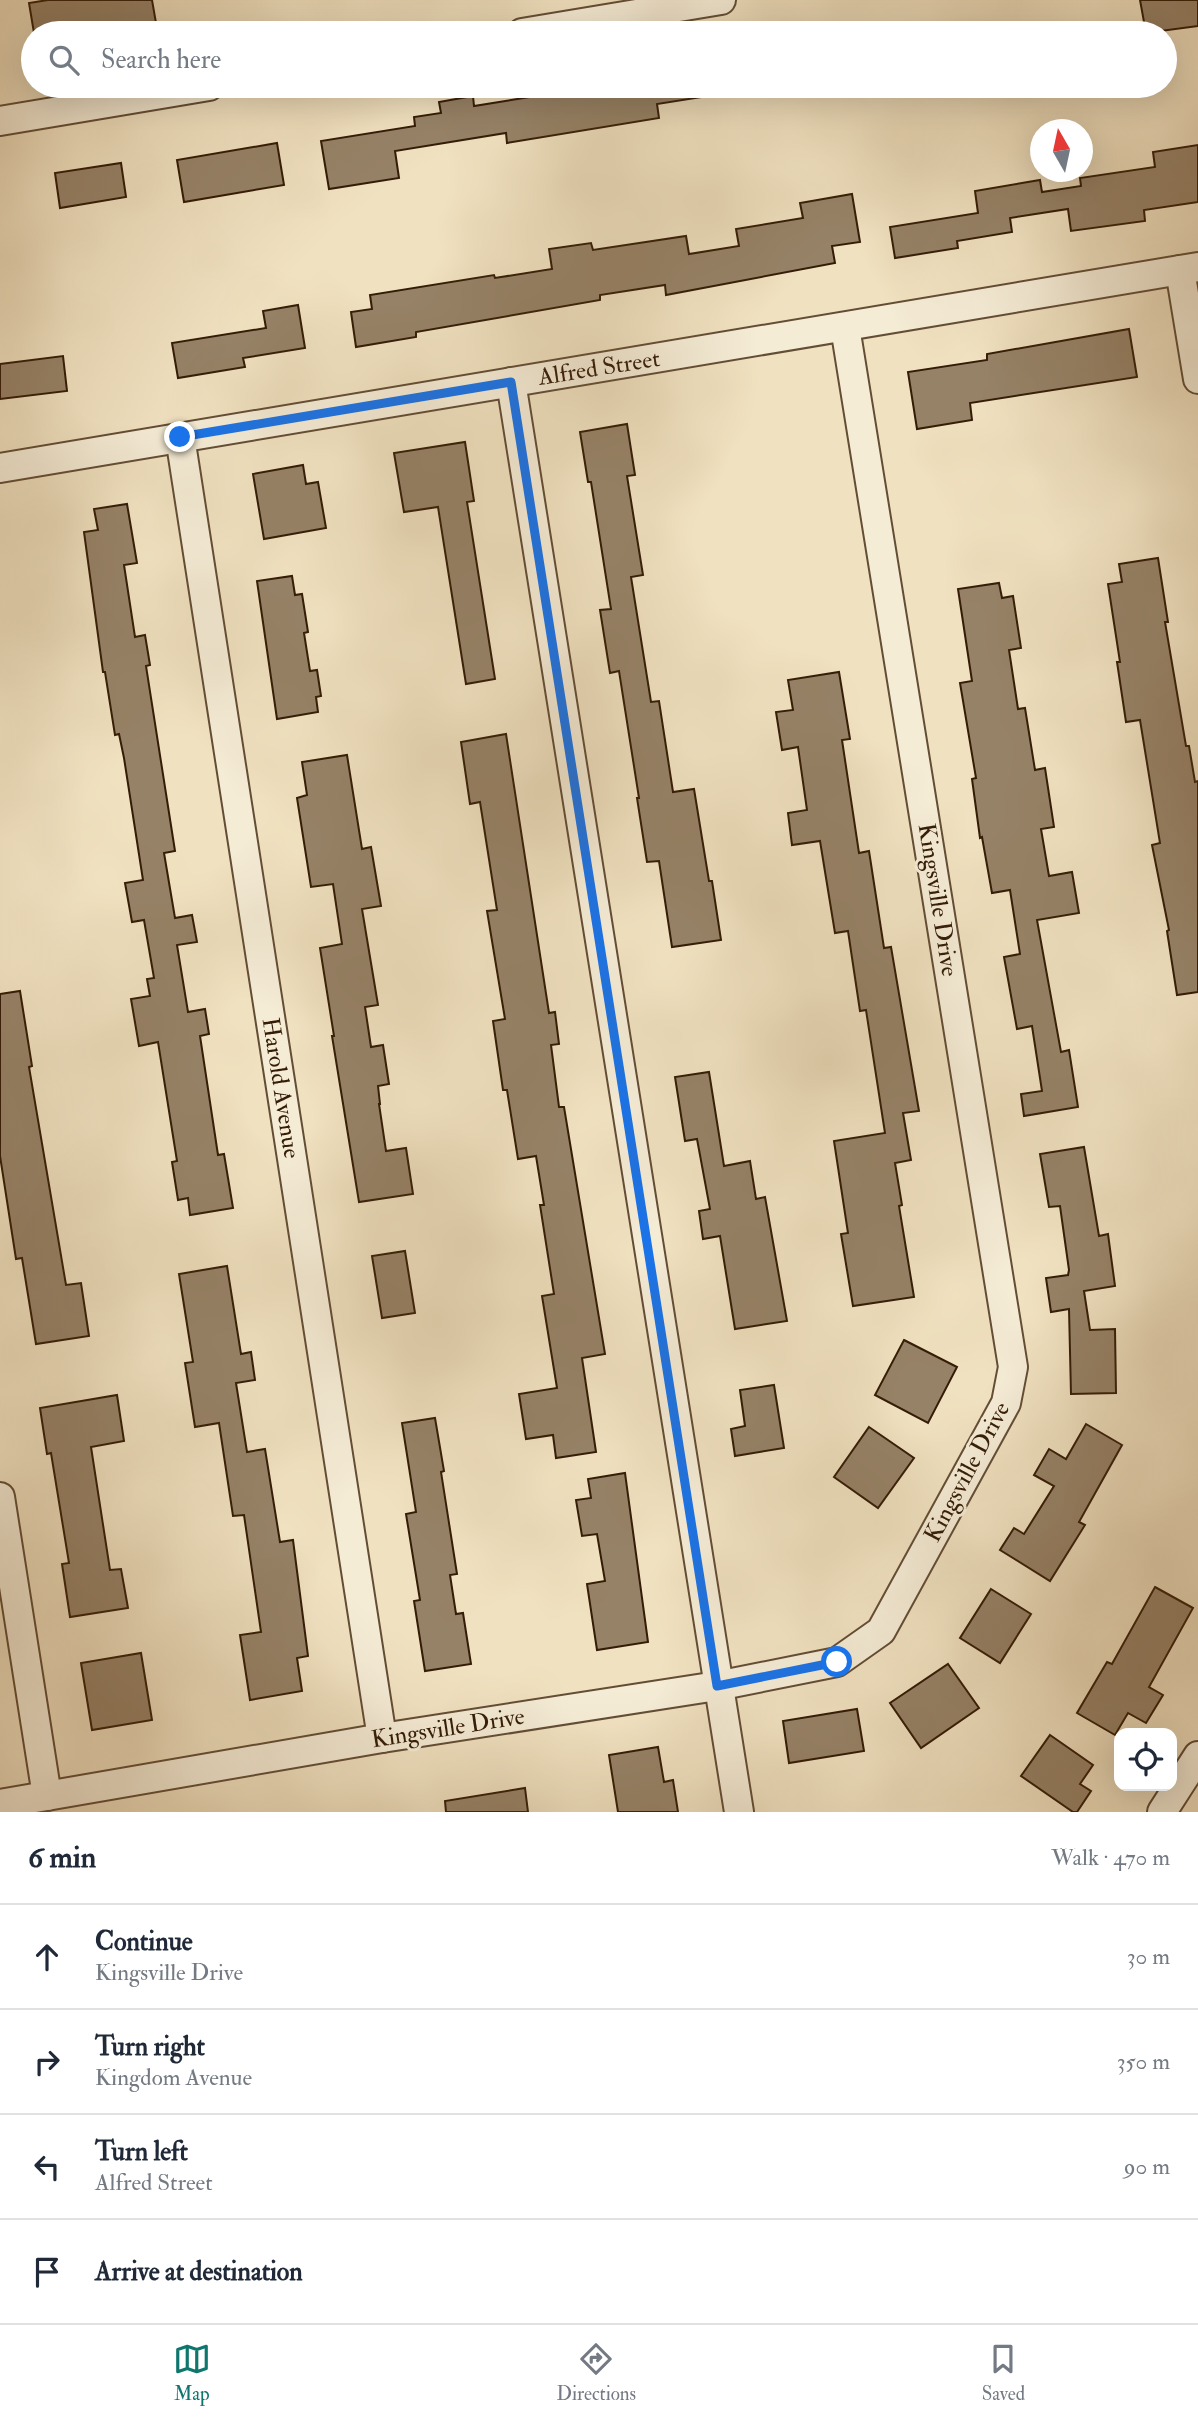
<!DOCTYPE html>
<html lang="en">
<head>
<meta charset="utf-8">
<style>
	body { margin:0; font-family:"IM FELL Double Pica",serif; background:#f2f2f3; color:#1f2937 }
	.controls { position:absolute; right:21px; bottom:21px; display:grid; overflow:hidden; border-radius:14px; box-shadow:0 7px 28px #0002 }
	.controls button { width:63px; height:63px; display:grid; place-items:center; padding:0; border:0; border-bottom:2px solid #e0e1e3; background:#fff; color:#1f2937; font:35px sans-serif }
	.compass { position:absolute; left:1030px; top:119px; width:63px; height:63px; border-radius:50%; background:#fff; box-shadow:0 7px 28px #0002; rotate:351deg }
	.stop { position:absolute; width:21px; height:21px; margin:-16px; border:5px solid #1a73e8; border-radius:50%; background:#fff }
	.stop.end { background:#1a73e8; border-color:#fff; box-shadow:0 2px 7px #0008 }
	.list { margin:0; padding:0; list-style:none }
	h2 { display:flex; justify-content:space-between; align-items:center; height:91px; margin:0; padding:0 28px; font-size:30px }
	h2 small { font-size:23px; font-weight:400; color:#747a83 }
	.list li { display:grid; grid-template-columns:46px 1fr auto; gap:21px; align-items:center; box-sizing:border-box; height:105px; padding:0 28px; border-top:2px solid #e0e1e3 }
	.list b { display:block; font-size:26px; white-space:nowrap }
	.list p { margin:0; font-size:23px; white-space:nowrap; color:#747a83 }
	.list em { font-size:23px; font-style:normal; color:#747a83 }
	.icon { flex:none; width:38px; height:38px; fill:none; stroke:currentColor; stroke-width:2; stroke-linecap:round; stroke-linejoin:round }
	.map { position:relative; flex:none; width:1198px; height:1812px; overflow:hidden }
	.search { position:absolute; background:#fff; box-shadow:0 7px 28px #0002; left:21px; right:21px; top:21px; height:77px; display:flex; align-items:center; gap:18px; box-sizing:border-box; padding:0 24px; border-radius:38px; color:#747a83; font-size:26px }
	.sheet { height:511px; background:#fff }
	nav { display:flex; justify-content:space-around; align-items:center; box-sizing:border-box; height:98px; border-top:2px solid #e0e1e3; background:#fff; font-size:19px; color:#747a83 }
	nav a { display:grid; justify-items:center; gap:4px }
	nav .on { color:#0f766e }
	.map>svg:first-child { display:block }
	.building { fill:#968267; stroke:#341c07; stroke-width:2 }
	.lines { fill:none; stroke-linecap:round; stroke-linejoin:round }
	.street-casing { stroke:#634d35; stroke-width:32 }
	.street { stroke:#f5ecd6; stroke-width:28 }
	.route { stroke:#1a73e8; stroke-width:9 }
	.labels { text-anchor:middle; dominant-baseline:central; stroke-width:6; stroke-linejoin:round; paint-order:stroke }
	.street-label { font-size:24px; fill:#341c07; stroke:#f5ecd6 }
</style>
</head>
<body>
<div class="map">
<svg width="1198" height="1812" viewBox="0 0 1198 1812">
	<rect width="100%" height="100%" fill="#f0e1c0"/>
	<filter id="stains"><feTurbulence type="fractalNoise" baseFrequency=".00286" numOctaves="4"/><feColorMatrix values="0 0 0 0 .2 0 0 0 0 .09 0 0 0 0 .02 0 0 0 .5 -.17"/></filter>
	<radialGradient id="worn" r=".72"><stop offset=".6" stop-color="#630" stop-opacity="0"/><stop offset="1" stop-color="#630" stop-opacity=".3"/></radialGradient>
	<g class="building">
		<path d="M 48,0 L 152,0 L 156,23 L 80,33 L 34,33 L 29,3 Z"/>
		<path d="M 1140,0 L 1198,0 L 1198,26 L 1146,33 Z"/>
		<path d="M 631,86 L 701,86 L 702,97 L 657,104 L 659,118 L 507,143 L 506,133 L 395,151 L 399,178 L 329,189 L 321,141 L 415,126 L 414,117 L 441,113 L 439,102 L 473,96 L 474,106 L 567,91 L 568,96 Z"/>
		<path d="M 277,143 L 284,185 L 184,202 L 177,160 Z"/>
		<path d="M 1198,145 L 1198,202 L 1144,210 L 1145,221 L 1071,231 L 1068,209 L 1010,218 L 1012,232 L 957,241 L 958,248 L 895,258 L 890,227 L 978,213 L 975,191 L 1040,180 L 1042,192 L 1081,186 L 1080,178 L 1155,167 L 1153,152 Z"/>
		<path d="M 121,163 L 126,197 L 60,208 L 55,173 Z"/>
		<path d="M 852,194 L 860,242 L 832,246 L 835,263 L 666,295 L 665,285 L 600,295 L 600,300 L 416,332 L 416,337 L 356,347 L 351,312 L 372,309 L 370,295 L 494,275 L 495,278 L 552,269 L 549,249 L 591,243 L 593,250 L 686,236 L 689,254 L 739,246 L 736,229 L 803,218 L 800,203 Z"/>
		<path d="M 298,305 L 305,348 L 243,358 L 245,367 L 178,378 L 172,343 L 266,328 L 263,311 Z"/>
		<path d="M 1129,329 L 1137,377 L 970,403 L 972,420 L 917,429 L 908,372 L 987,360 L 987,354 Z"/>
		<path d="M 63,356 L 67,391 L 0,399 L 0,364 Z"/>
		<path d="M 627,424 L 635,475 L 627,476 L 643,575 L 631,577 L 651,702 L 659,701 L 673,792 L 694,789 L 709,881 L 712,881 L 721,940 L 672,947 L 659,861 L 647,862 L 637,798 L 639,798 L 619,671 L 610,673 L 600,610 L 611,609 L 591,482 L 588,482 L 580,432 Z"/>
		<path d="M 465,442 L 474,501 L 467,502 L 495,679 L 466,684 L 438,507 L 404,512 L 394,453 Z"/>
		<path d="M 303,465 L 306,484 L 318,482 L 326,528 L 264,539 L 253,474 Z"/>
		<path d="M 127,504 L 137,563 L 124,565 L 135,637 L 145,635 L 150,665 L 146,666 L 175,851 L 164,853 L 175,918 L 192,915 L 197,942 L 177,945 L 188,1012 L 205,1009 L 209,1034 L 200,1036 L 218,1155 L 224,1154 L 233,1208 L 190,1215 L 188,1198 L 178,1200 L 172,1162 L 177,1161 L 158,1042 L 139,1046 L 131,999 L 150,996 L 147,979 L 154,978 L 144,920 L 132,922 L 125,883 L 143,880 L 124,758 L 119,734 L 115,735 L 105,672 L 103,672 L 84,532 L 98,530 L 94,509 Z"/>
		<path d="M 1158,558 L 1168,622 L 1165,622 L 1186,746 L 1189,746 L 1195,782 L 1198,781 L 1198,992 L 1177,995 L 1167,931 L 1169,930 L 1152,845 L 1160,843 L 1140,720 L 1126,722 L 1117,662 L 1120,662 L 1108,584 L 1122,582 L 1119,564 Z"/>
		<path d="M 292,576 L 295,595 L 302,594 L 308,632 L 304,633 L 310,671 L 317,670 L 321,696 L 316,697 L 318,712 L 277,719 L 257,581 Z"/>
		<path d="M 999,583 L 1002,598 L 1013,596 L 1021,648 L 1009,650 L 1018,709 L 1025,708 L 1035,770 L 1045,768 L 1054,827 L 1041,829 L 1049,876 L 1072,872 L 1079,913 L 1037,920 L 1061,1052 L 1069,1050 L 1078,1107 L 1024,1116 L 1021,1094 L 1042,1091 L 1032,1026 L 1017,1029 L 1004,957 L 1020,954 L 1010,890 L 992,893 L 982,837 L 980,838 L 972,779 L 976,778 L 960,683 L 972,681 L 958,589 Z"/>
		<path d="M 839,672 L 850,739 L 842,740 L 859,853 L 869,851 L 884,948 L 891,947 L 919,1111 L 903,1113 L 911,1160 L 895,1163 L 902,1205 L 899,1206 L 914,1297 L 853,1306 L 841,1234 L 848,1233 L 834,1141 L 885,1133 L 866,1010 L 860,1011 L 848,931 L 835,933 L 820,841 L 792,845 L 788,813 L 807,810 L 798,747 L 782,750 L 776,712 L 793,710 L 788,680 Z"/>
		<path d="M 506,734 L 549,1013 L 555,1012 L 559,1044 L 551,1045 L 559,1107 L 564,1107 L 605,1354 L 582,1358 L 596,1452 L 556,1458 L 553,1435 L 526,1439 L 519,1394 L 557,1388 L 542,1296 L 554,1294 L 540,1205 L 544,1205 L 536,1156 L 518,1159 L 507,1090 L 503,1090 L 493,1021 L 505,1019 L 487,911 L 497,910 L 480,802 L 470,804 L 461,742 Z"/>
		<path d="M 347,755 L 362,849 L 371,847 L 381,906 L 362,909 L 378,1005 L 365,1007 L 371,1047 L 383,1045 L 389,1084 L 378,1086 L 380,1104 L 379,1104 L 386,1151 L 406,1148 L 413,1194 L 359,1202 L 332,1036 L 334,1036 L 320,948 L 342,944 L 333,884 L 311,887 L 297,798 L 307,795 L 302,762 Z"/>
		<path d="M 20,991 L 32,1066 L 29,1067 L 66,1285 L 81,1283 L 89,1336 L 36,1344 L 22,1258 L 16,1259 L 0,1156 L 0,994 Z"/>
		<path d="M 709,1072 L 724,1166 L 750,1161 L 756,1199 L 765,1197 L 787,1321 L 735,1329 L 720,1236 L 703,1239 L 699,1211 L 710,1209 L 697,1139 L 685,1141 L 675,1077 Z"/>
		<path d="M 1084,1147 L 1099,1236 L 1108,1234 L 1115,1286 L 1084,1291 L 1090,1330 L 1115,1329 L 1116,1393 L 1071,1394 L 1069,1309 L 1051,1312 L 1046,1278 L 1068,1275 L 1069,1270 L 1060,1206 L 1049,1207 L 1040,1154 Z"/>
		<path d="M 405,1251 L 415,1313 L 382,1318 L 372,1256 Z"/>
		<path d="M 227,1266 L 241,1354 L 251,1352 L 255,1380 L 236,1383 L 247,1452 L 265,1449 L 280,1542 L 293,1540 L 308,1656 L 297,1658 L 302,1691 L 250,1700 L 240,1635 L 261,1632 L 244,1515 L 233,1516 L 219,1423 L 195,1427 L 185,1363 L 193,1362 L 179,1274 Z"/>
		<path d="M 904,1340 L 957,1367 L 928,1423 L 875,1395 Z"/>
		<path d="M 774,1385 L 784,1448 L 735,1456 L 731,1429 L 745,1426 L 740,1390 Z"/>
		<path d="M 117,1395 L 124,1441 L 91,1447 L 110,1570 L 121,1569 L 128,1608 L 70,1617 L 62,1564 L 69,1563 L 51,1453 L 47,1454 L 40,1408 Z"/>
		<path d="M 435,1418 L 444,1471 L 441,1472 L 457,1574 L 450,1575 L 456,1614 L 463,1613 L 471,1664 L 425,1671 L 414,1601 L 420,1600 L 406,1514 L 416,1512 L 402,1423 Z"/>
		<path d="M 1086,1424 L 1122,1445 L 1079,1522 L 1085,1525 L 1050,1581 L 1000,1550 L 1014,1528 L 1024,1534 L 1054,1486 L 1034,1475 L 1049,1449 L 1066,1459 Z"/>
		<path d="M 869,1427 L 914,1458 L 878,1508 L 834,1477 Z"/>
		<path d="M 625,1473 L 648,1642 L 597,1650 L 587,1584 L 605,1581 L 597,1534 L 582,1536 L 576,1500 L 591,1498 L 588,1479 Z"/>
		<path d="M 1155,1587 L 1193,1608 L 1149,1687 L 1163,1695 L 1146,1723 L 1128,1713 L 1115,1735 L 1077,1713 L 1107,1662 L 1112,1664 Z"/>
		<path d="M 991,1589 L 1031,1614 L 1000,1663 L 960,1638 Z"/>
		<path d="M 141,1653 L 152,1720 L 92,1730 L 81,1663 Z"/>
		<path d="M 948,1664 L 979,1708 L 921,1748 L 890,1703 Z"/>
		<path d="M 857,1709 L 864,1751 L 789,1763 L 783,1721 Z"/>
		<path d="M 1050,1735 L 1093,1765 L 1080,1784 L 1091,1791 L 1077,1812 L 1073,1812 L 1021,1776 Z"/>
		<path d="M 658,1747 L 664,1782 L 673,1780 L 678,1812 L 618,1812 L 609,1755 Z"/>
		<path d="M 525,1788 L 528,1812 L 446,1812 L 445,1801 Z"/>
	</g>
	<g class="lines">
		<g class="street-casing">
			<g id="street">
				<path d="M 522,33 L 721,0"/>
				<path d="M 0,121 L 209,86"/>
				<path d="M 1180,270 L 1198,379"/>
				<path d="M 511,382 L 739,1812"/>
				<path d="M 180,437 L 382,1738"/>
				<path d="M 0,468 L 1198,267"/>
				<path d="M 0,1497 L 47,1796"/>
				<path d="M 0,1804 L 382,1738 L 717,1686 L 837,1662 L 881,1631 L 1006,1403 L 1013,1367 L 845,327"/>
				<path d="M 1162,1812 L 1198,1756"/>
			</g>
		</g>
		<use href="#street" class="street"/>
	</g>
	<g class="lines">
		<path class="route" d="M 180,437 L 511,382 L 717,1686 L 837,1662"/>
	</g>
	<g class="labels">
		<g class="street-label">
			<text transform="translate(599 368) rotate(-9)">Alfred Street</text>
			<text transform="translate(938 900) rotate(81)">Kingsville Drive</text>
			<text transform="translate(281 1088) rotate(81)">Harold Avenue</text>
			<text transform="translate(967 1472) rotate(-62)">Kingsville Drive</text>
			<text transform="translate(448 1728) rotate(-9)">Kingsville Drive</text>
		</g>
	</g>
	<rect width="100%" height="100%" filter="url(#stains)"/>
	<rect width="100%" height="100%" fill="url(#worn)"/>
</svg>
<div class="controls">
<button><svg class="icon" aria-label="locate" viewBox="0 0 24 24"><circle cx="12" cy="12" r="6"/><path d="M12 2v4M12 18v4M2 12h4M18 12h4"/></svg></button>
</div>
<svg class="compass" viewBox="-18 -18 36 36"><path d="M0-13l5 13h-10z" fill="#e53935"/><path d="M0 13l5-13h-10z" fill="#747a83"/></svg>
<div class="stop" style="left:837px;top:1662px"></div>
<div class="stop end" style="left:180px;top:437px"></div>
<div class="search"><svg class="icon" aria-label="search" viewBox="0 0 24 24"><circle cx="10" cy="10" r="6"/><path d="M15 15l6 6"/></svg>Search here</div>
</div>
<section class="sheet">
<h2>6 min<small>Walk · 470 m</small></h2>
<ul class="list">
<li><svg class="icon" aria-label="ahead" viewBox="0 0 24 24"><path d="M12 20V5M6 11l6-6 6 6"/></svg><div><b>Continue</b><p>Kingsville Drive</p></div><em>30 m</em></li>
<li><svg class="icon" aria-label="right" viewBox="0 0 24 24"><path d="M7 20v-9h11M14 6l5 5-5 5"/></svg><div><b>Turn right</b><p>Kingdom Avenue</p></div><em>350 m</em></li>
<li><svg class="icon" aria-label="left" viewBox="0 0 24 24"><path d="M17 20v-9H6M10 6l-5 5 5 5"/></svg><div><b>Turn left</b><p>Alfred Street</p></div><em>90 m</em></li>
<li><svg class="icon" aria-label="arrive" viewBox="0 0 24 24"><path d="M6 21V4h12l-3 4 3 4H6"/></svg><div><b>Arrive at destination</b></div></li>
</ul>
</section>
<nav>
<a class="on"><svg class="icon" aria-label="map" viewBox="0 0 24 24"><path d="M3 6l6-2 6 2 6-2v14l-6 2-6-2-6 2zM9 4v14M15 6v14"/></svg>Map</a>
<a><svg class="icon" aria-label="directions" viewBox="0 0 24 24"><path d="M12 3l9 9-9 9-9-9zM9 14v-3h6M13 9l2 2-2 2"/></svg>Directions</a>
<a><svg class="icon" aria-label="saved" viewBox="0 0 24 24"><path d="M7 4h10v16l-5-4-5 4z"/></svg>Saved</a>
</nav>
</body>
</html>
